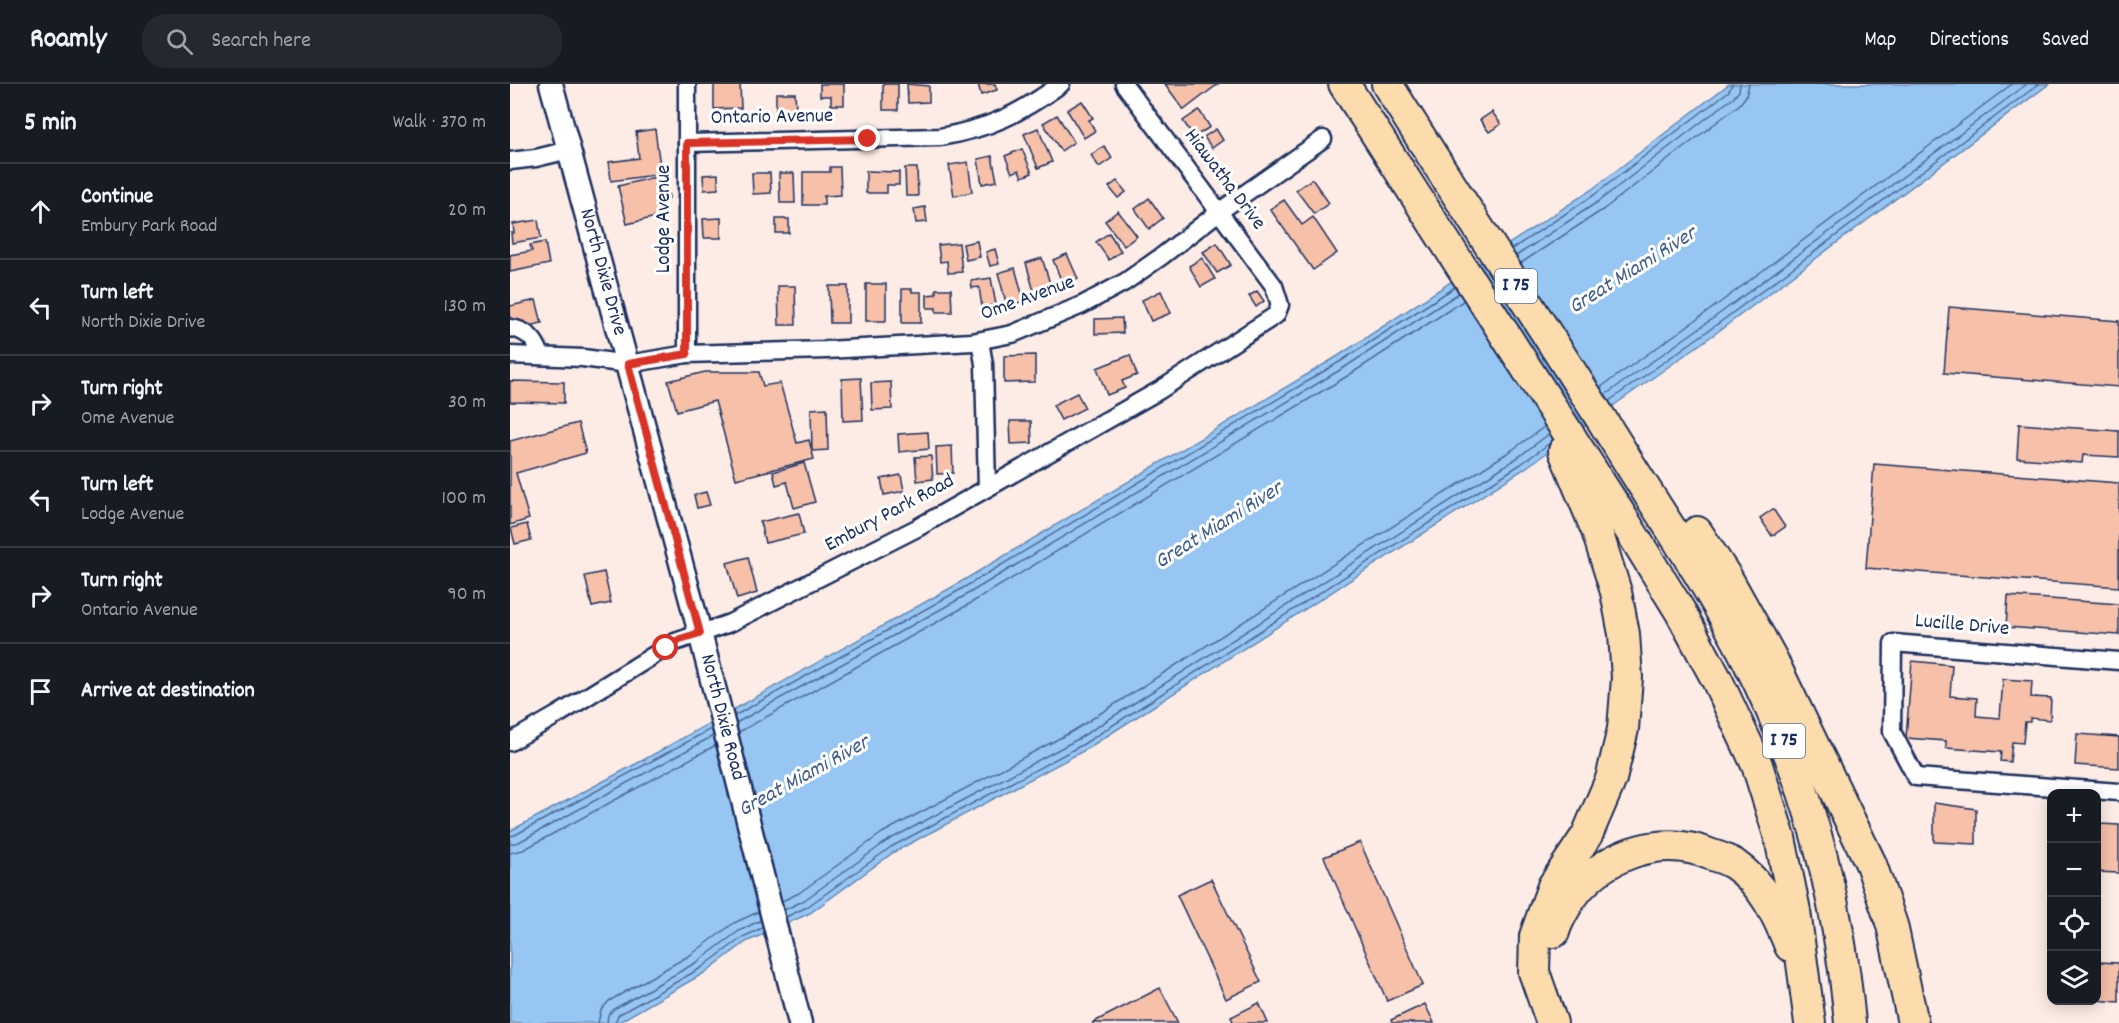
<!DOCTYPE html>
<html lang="en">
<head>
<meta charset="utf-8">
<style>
	body { margin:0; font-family:Dekko,sans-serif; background:#242831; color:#f1f3f6 }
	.controls { position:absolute; right:18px; bottom:18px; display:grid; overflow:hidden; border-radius:12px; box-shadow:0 3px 15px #0003 }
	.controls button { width:54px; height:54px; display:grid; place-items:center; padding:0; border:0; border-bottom:2px solid #363941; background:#171b24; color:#f1f3f6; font:30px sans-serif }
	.stop { position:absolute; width:18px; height:18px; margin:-14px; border:4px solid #d93025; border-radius:50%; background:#fff }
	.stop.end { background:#d93025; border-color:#fff; box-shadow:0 2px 6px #0008 }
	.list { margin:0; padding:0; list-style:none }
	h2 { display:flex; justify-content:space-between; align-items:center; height:78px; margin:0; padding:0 24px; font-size:26px }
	h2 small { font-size:20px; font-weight:400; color:#9ea1a6 }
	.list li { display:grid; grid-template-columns:39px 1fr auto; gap:18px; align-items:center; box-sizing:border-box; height:96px; padding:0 24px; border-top:2px solid #363941 }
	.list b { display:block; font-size:22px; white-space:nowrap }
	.list p { margin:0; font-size:20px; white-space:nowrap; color:#9ea1a6 }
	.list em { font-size:20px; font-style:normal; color:#9ea1a6 }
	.icon { flex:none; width:33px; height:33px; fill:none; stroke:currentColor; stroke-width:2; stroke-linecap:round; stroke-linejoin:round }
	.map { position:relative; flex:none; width:1609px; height:939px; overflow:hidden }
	header { display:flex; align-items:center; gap:36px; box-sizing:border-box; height:84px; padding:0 30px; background:#171b24; border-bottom:2px solid #363941 }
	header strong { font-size:28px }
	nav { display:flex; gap:33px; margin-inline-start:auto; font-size:21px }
	.search { width:420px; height:54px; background:#242831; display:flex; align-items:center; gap:15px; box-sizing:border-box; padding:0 21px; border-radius:24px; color:#9ea1a6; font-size:22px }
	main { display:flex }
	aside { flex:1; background:#171b24 }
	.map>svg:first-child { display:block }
	.water { fill:#97c6f2; stroke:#658ab7; stroke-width:1.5 }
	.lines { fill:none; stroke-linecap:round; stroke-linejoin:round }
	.shore { stroke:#4d6b99; stroke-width:1.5 }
	.building { fill:#f6c0a9; stroke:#1b2f5e; stroke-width:1.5 }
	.street-casing { stroke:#1b2f5e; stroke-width:21 }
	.secondary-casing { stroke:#1b2f5e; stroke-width:27 }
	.highway-casing { stroke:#1b2f5e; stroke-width:34 }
	.street { stroke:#fff; stroke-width:16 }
	.secondary { stroke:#fff; stroke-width:22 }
	.highway { stroke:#fcdcac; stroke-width:30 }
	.route { stroke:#d93025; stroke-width:8 }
	.labels { text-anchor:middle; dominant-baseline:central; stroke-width:6; stroke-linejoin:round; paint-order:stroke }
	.shield { fill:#fff; stroke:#5f6d8e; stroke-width:1.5 }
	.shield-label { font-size:20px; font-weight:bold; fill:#1b2f5e }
	.street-label { font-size:21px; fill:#1b2f5e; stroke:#fff }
	.water-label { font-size:22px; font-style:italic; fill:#405c8a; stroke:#fff }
</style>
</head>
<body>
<header>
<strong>Roamly</strong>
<div class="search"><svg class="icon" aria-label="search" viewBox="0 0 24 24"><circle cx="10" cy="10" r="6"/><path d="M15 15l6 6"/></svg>Search here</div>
<nav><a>Map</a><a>Directions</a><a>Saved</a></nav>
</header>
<main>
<aside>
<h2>5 min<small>Walk · 370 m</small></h2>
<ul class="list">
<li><svg class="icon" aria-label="ahead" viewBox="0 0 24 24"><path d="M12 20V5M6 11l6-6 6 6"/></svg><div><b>Continue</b><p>Embury Park Road</p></div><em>20 m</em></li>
<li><svg class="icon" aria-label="left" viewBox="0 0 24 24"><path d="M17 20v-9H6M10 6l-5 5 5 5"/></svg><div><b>Turn left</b><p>North Dixie Drive</p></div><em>130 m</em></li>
<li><svg class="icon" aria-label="right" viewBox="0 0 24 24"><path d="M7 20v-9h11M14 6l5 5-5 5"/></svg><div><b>Turn right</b><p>Ome Avenue</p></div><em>30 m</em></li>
<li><svg class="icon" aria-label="left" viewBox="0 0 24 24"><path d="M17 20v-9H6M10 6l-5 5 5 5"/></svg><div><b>Turn left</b><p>Lodge Avenue</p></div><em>100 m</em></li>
<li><svg class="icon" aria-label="right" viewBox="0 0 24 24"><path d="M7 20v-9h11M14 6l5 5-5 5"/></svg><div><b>Turn right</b><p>Ontario Avenue</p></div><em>90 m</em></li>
<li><svg class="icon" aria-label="arrive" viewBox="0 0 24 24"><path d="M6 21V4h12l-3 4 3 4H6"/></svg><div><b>Arrive at destination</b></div></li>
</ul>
</aside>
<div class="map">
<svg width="1609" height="939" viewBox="0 0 1609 939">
	<rect width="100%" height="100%" fill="#fcece5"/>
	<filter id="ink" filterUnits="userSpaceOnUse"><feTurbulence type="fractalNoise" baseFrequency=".0167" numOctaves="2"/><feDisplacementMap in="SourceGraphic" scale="12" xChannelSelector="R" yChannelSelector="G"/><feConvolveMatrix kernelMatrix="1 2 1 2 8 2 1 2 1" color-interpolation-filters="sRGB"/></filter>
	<g filter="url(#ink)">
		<path class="water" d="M 1219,0 L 1539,0 L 1213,244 L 1014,385 L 575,666 L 384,768 L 300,829 L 236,858 L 194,889 L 107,939 L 0,939 L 0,747 L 137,674 L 444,502 L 828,272 L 1081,106 Z"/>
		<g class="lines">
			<g class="shore">
				<path d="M 1002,165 L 1084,111 L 1219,7 L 1222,0"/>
				<path d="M 1006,172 L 1089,117 L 1224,13 L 1229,7 L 1230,0"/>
				<path d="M 1011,179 L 1094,125 L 1229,21 L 1236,12 L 1239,0"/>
				<path d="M 1091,303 L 1200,226 L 1502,0"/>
				<path d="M 1095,311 L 1205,233 L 1517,0"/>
				<path d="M 1099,317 L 1209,239 L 1529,0"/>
				<path d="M 224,632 L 448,507 L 831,277 L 945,203"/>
				<path d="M 226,639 L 451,514 L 835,283 L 949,209"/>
				<path d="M 229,648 L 456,522 L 839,291 L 953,217"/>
				<path d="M 0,752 L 5,751 L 201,645"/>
				<path d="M 0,760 L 9,758 L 203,652"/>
				<path d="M 0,769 L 13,766 L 206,661"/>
				<path d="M 272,817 L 289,809 L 372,749 L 563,647 L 1002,366 L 1034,343"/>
				<path d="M 274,826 L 293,817 L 377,757 L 568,655 L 1007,374 L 1039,350"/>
				<path d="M 276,833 L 297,823 L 381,763 L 572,661 L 1011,380 L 1040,359"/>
				<path d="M 88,939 L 91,926 L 99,917 L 182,870 L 224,839 L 248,828"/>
				<path d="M 97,939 L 98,931 L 104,925 L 187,878 L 229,847 L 251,836"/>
				<path d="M 105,939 L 108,931 L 191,884 L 233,853 L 252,844"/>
			</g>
		</g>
		<g class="building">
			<path d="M 204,0 L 230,0 L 231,24 L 204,25 Z"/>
			<path d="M 310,0 L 334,0 L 334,21 L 321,21 L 321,12 L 310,12 Z"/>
			<rect x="373" y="0" width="15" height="26"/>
			<path d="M 397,0 L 419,2 L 419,18 L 398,19 Z"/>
			<path d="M 468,0 L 485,0 L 487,6 L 471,11 Z"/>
			<path d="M 655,0 L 708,0 L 674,26 Z"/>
			<path d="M 266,9 L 285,9 L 286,25 L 266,26 Z"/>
			<path d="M 572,17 L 583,34 L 579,36 L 585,47 L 574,54 L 557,26 Z"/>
			<path d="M 689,26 L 700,43 L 684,53 L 673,37 Z"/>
			<path d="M 982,28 L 991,40 L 979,48 L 970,36 Z"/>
			<path d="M 547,31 L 564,58 L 551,67 L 533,39 Z"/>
			<path d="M 528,44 L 542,78 L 528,84 L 514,50 Z"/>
			<path d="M 145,45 L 151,90 L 101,97 L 99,78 L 129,74 L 126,48 Z"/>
			<path d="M 706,45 L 713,56 L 702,64 L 694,53 Z"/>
			<path d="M 594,62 L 602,74 L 589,83 L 581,71 Z"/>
			<path d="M 512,65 L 522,89 L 512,93 L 509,86 L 502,89 L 495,72 Z"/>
			<path d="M 482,72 L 487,97 L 472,100 L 468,75 Z"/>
			<path d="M 458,78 L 462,108 L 444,112 L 439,81 Z"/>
			<path d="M 320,83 L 330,83 L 331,111 L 314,112 L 314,121 L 293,121 L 293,88 L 320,88 Z"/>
			<path d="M 395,84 L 407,84 L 408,112 L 396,112 Z"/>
			<path d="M 356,87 L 389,88 L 389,101 L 377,101 L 377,109 L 356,109 Z"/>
			<path d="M 242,89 L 260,89 L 261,109 L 243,110 Z"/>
			<path d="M 269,89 L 284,89 L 285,119 L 270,119 Z"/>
			<path d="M 208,90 L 208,105 L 194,106 L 193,91 Z"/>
			<path d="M 154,91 L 159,114 L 151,116 L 154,131 L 117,140 L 108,102 Z"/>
			<path d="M 802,95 L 819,119 L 804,130 L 786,106 Z"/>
			<path d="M 607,97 L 616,108 L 608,114 L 599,103 Z"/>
			<path d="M 639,114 L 653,134 L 639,145 L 625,125 Z"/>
			<path d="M 774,116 L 792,141 L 803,133 L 827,169 L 803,186 L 760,125 Z"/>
			<path d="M 415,123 L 417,138 L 406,139 L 404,125 Z"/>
			<path d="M 608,127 L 627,152 L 614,162 L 595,137 Z"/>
			<path d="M 211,134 L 211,154 L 194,154 L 193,135 Z"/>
			<rect x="266" y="135" width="13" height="14"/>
			<path d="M 28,136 L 31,154 L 2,159 L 1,149 L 4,149 L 3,140 Z"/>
			<path d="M 599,149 L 611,167 L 599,176 L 586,158 Z"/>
			<path d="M 467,157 L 470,173 L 456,176 L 453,160 Z"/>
			<path d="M 35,158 L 39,180 L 0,188 L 0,171 L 22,167 L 20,161 Z"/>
			<path d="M 449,159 L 452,188 L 438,189 L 437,177 L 430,178 L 428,161 Z"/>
			<path d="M 707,159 L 721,181 L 707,189 L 693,168 Z"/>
			<path d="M 485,165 L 489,180 L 480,182 L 476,168 Z"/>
			<path d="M 557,170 L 568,195 L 553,201 L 543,176 Z"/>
			<path d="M 532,174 L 542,206 L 525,211 L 516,179 Z"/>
			<path d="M 692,174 L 705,195 L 691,203 L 679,182 Z"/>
			<path d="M 505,184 L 514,217 L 497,222 L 488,189 Z"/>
			<path d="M 481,194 L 486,221 L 472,223 L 469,203 L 462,204 L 461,197 Z"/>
			<rect x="356" y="200" width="20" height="37"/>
			<path d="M 268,202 L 285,202 L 286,241 L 269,241 Z"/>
			<path d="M 319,202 L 338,202 L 338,239 L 320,239 Z"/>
			<path d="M 392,205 L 402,205 L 402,208 L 411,208 L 411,239 L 392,239 Z"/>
			<path d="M 426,205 L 441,205 L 442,228 L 426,228 L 426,224 L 417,224 L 417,211 L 426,210 Z"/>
			<path d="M 651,207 L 661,229 L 641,237 L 632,216 Z"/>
			<path d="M 747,207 L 754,217 L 746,223 L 739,212 Z"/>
			<path d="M 26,216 L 32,239 L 0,246 L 0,222 Z"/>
			<path d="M 1439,223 L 1609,237 L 1609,303 L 1434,289 Z"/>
			<path d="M 612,234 L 613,249 L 585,250 L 585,235 Z"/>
			<path d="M 525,271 L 525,298 L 494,299 L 494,272 Z"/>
			<path d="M 620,271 L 627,291 L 612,297 L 615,304 L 597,311 L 587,284 Z"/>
			<path d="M 195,288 L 249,288 L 253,302 L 270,299 L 287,359 L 299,356 L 304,375 L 226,395 L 205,317 L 167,327 L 158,297 Z"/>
			<path d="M 351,294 L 353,336 L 333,337 L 332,295 Z"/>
			<path d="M 0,297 L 54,298 L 54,319 L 0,318 Z"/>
			<path d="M 381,298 L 382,325 L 362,326 L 361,299 Z"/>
			<path d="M 567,309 L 575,324 L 551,336 L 543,321 Z"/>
			<path d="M 317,324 L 318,366 L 302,367 L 301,325 Z"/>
			<path d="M 500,337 L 521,337 L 522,359 L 501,360 Z"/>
			<path d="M 68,339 L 76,369 L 6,389 L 19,435 L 0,441 L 0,357 Z"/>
			<path d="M 1509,340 L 1609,347 L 1609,373 L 1573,371 L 1572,379 L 1507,374 Z"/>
			<path d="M 418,348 L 419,365 L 389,368 L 388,350 Z"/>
			<path d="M 442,362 L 443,389 L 427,390 L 426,363 Z"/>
			<path d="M 421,372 L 423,395 L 407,397 L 405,373 Z"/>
			<path d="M 294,379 L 305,418 L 284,424 L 277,398 L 266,401 L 263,388 Z"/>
			<path d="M 1364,380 L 1609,399 L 1609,503 L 1356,484 Z"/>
			<path d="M 391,391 L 394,407 L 374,411 L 371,395 Z"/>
			<path d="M 196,408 L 200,421 L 187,424 L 184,411 Z"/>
			<path d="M 1263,425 L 1275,443 L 1262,452 L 1250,434 Z"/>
			<path d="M 289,429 L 294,450 L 255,459 L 250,438 Z"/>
			<path d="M 17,440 L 21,456 L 5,460 L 1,444 Z"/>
			<path d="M 238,473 L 247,509 L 227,515 L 217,479 Z"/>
			<path d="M 94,488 L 101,519 L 82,523 L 75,492 Z"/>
			<path d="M 1498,512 L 1609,520 L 1609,551 L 1496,543 Z"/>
			<path d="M 1402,577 L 1442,581 L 1440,612 L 1467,614 L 1466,632 L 1490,634 L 1493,595 L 1522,597 L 1521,613 L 1541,614 L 1540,636 L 1520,634 L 1520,638 L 1515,638 L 1513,659 L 1502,658 L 1500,678 L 1490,677 L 1491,668 L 1436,664 L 1436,657 L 1396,654 Z"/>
			<path d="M 1567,650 L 1609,653 L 1609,684 L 1565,681 Z"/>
			<path d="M 1424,719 L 1466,725 L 1466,760 L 1424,758 Z"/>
			<path d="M 1589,740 L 1609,741 L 1609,789 L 1586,788 Z"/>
			<path d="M 850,758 L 913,901 L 877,917 L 814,773 Z"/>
			<path d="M 701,795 L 751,898 L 716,915 L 667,811 Z"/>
			<path d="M 1588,878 L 1609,879 L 1609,918 L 1586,916 Z"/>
			<path d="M 650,904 L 668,939 L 582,939 Z"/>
			<path d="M 749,919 L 758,939 L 724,939 L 721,933 Z"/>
			<path d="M 915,920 L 924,939 L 882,939 L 881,936 Z"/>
		</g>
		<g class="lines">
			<g class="street-casing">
				<g id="street">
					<path d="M 177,0 L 177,270"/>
					<path d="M 177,59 L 430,53 C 481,44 509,30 551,0"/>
					<path d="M 0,77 L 26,74 L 59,66"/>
					<path d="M 0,244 C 17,246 26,256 31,272"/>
					<path d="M 470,257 L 474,280 L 477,404"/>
					<path d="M 0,271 L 73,274 L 118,280 L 177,270 L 316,266 L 462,258 L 502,250 L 572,221 L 615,198 L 652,172 L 710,127 L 813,55"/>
					<path d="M 1609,577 L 1383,559 L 1382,648 L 1406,693 L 1609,708"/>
					<path d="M 0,658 L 49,630 L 165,558 L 220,539 L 407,444 L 650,306 L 766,231 L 770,221 L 764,202 L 614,0"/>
				</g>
			</g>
			<g class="secondary-casing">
				<g id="secondary">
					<path id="s1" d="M 41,0 L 190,549 L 290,939"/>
				</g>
			</g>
			<g class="highway-casing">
				<g id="highway">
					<path d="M 834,0 L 1105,422 L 1170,527 L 1207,596 L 1247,681 L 1270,754 L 1285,827 L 1300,939"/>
					<path d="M 877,0 C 953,122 1033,242 1109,363 C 1152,433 1199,500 1236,573 C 1296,691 1328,807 1340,939"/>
					<path d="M 1187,448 L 1217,494 L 1261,573 L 1361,780 L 1382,841 L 1403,939"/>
					<path d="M 1044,848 C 1047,837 1052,829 1058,819 C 1088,772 1149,748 1202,771 C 1209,773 1217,776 1224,780 C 1253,800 1267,830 1280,862"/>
					<path d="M 1042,939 L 1024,888 L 1025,852 L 1043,802 L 1077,751 L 1101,695 L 1113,645 L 1117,594 L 1114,550 L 1106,508 L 1087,447 L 1054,367"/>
				</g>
			</g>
			<use href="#street" class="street"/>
			<use href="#secondary" class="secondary"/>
			<use href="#highway" class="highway"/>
		</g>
	</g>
	<g class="lines" filter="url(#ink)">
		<path class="route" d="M 156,564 L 170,555 L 190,549 L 118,280 L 177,270 L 177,59 L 358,55"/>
	</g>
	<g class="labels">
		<g class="shield">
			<rect x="985" y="185" width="42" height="34" rx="4.5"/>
			<rect x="1253" y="640" width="42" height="34" rx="4.5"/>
		</g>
		<g class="shield-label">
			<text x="1006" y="202">I 75</text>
			<text x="1274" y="657">I 75</text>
		</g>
		<g class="street-label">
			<text transform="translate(262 34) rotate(-1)">Ontario Avenue</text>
			<text transform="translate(714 96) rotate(53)">Hiawatha Drive</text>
			<text transform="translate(155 135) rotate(-90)">Lodge Avenue</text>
			<text stroke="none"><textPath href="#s1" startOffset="195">North Dixie Drive</textPath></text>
			<text transform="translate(518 215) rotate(-20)">Ome Avenue</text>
			<text transform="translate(380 430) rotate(-28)">Embury Park Road</text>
			<text transform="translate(1452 542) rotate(5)">Lucille Drive</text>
			<text stroke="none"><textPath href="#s1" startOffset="656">North Dixie Road</textPath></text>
		</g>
		<g class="water-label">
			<text transform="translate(1123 187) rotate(-32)">Great Miami River</text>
			<text transform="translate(709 442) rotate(-32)">Great Miami River</text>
			<text transform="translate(294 693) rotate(-29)">Great Miami River</text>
		</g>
	</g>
</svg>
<div class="controls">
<button>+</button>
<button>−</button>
<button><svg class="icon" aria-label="locate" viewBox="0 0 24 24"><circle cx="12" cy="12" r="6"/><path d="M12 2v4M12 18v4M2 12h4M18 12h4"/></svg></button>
<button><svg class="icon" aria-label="layers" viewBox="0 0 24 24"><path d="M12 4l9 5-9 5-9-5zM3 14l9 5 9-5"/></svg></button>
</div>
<div class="stop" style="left:156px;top:564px"></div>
<div class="stop end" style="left:358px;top:55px"></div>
</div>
</main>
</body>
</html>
